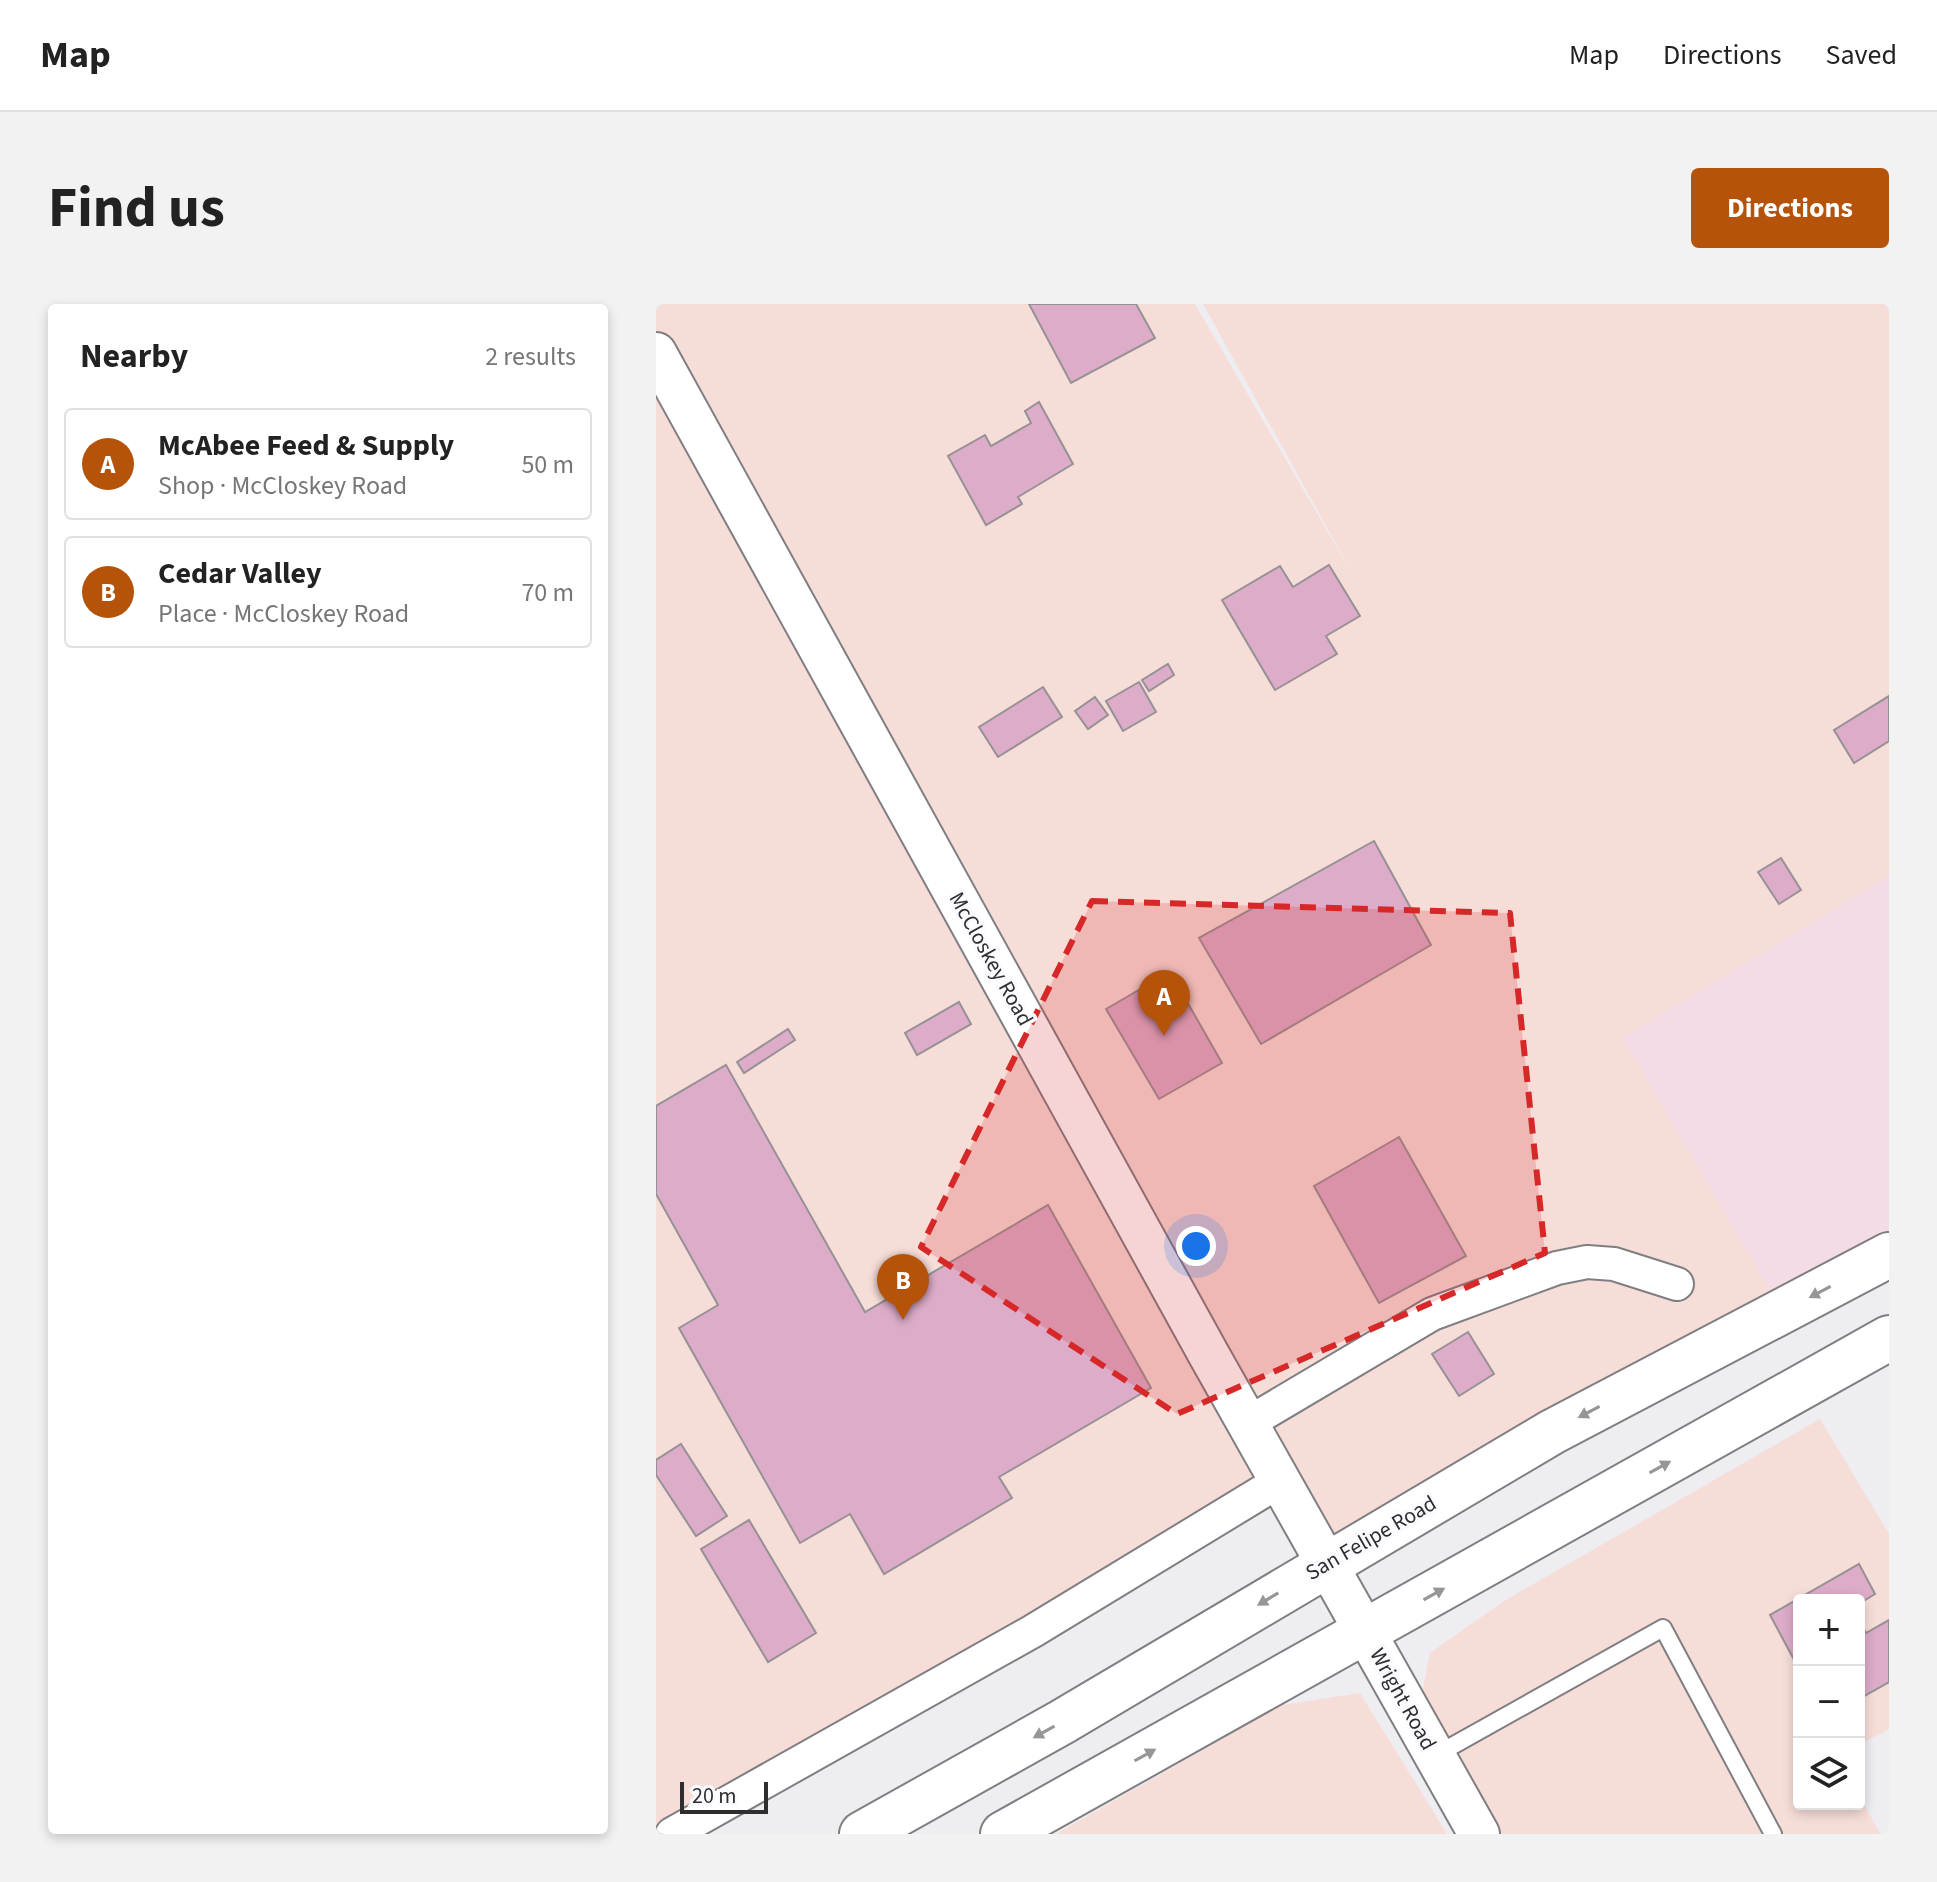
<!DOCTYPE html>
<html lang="en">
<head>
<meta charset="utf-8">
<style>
	body { margin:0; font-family:"Source Sans 3",sans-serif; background:#f2f2f2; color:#222 }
	.controls { position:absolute; right:24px; bottom:24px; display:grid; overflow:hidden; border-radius:8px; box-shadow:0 4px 12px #0003 }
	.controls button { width:72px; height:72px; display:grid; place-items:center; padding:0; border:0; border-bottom:2px solid #e0e0e0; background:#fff; color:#222; font:40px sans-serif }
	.scale { position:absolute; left:24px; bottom:20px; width:88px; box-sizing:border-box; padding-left:8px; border:4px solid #2e2e30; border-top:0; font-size:22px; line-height:28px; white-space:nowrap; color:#2e2e30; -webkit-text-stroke:6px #fbfaff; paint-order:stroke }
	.you { position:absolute; left:540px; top:942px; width:28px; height:28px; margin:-20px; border:6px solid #fff; border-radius:50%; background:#1a73e8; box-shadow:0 0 0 12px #1a73e833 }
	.badge { display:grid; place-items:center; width:52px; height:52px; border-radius:50%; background:#b45309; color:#fff; font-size:26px; font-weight:700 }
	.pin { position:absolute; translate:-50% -66px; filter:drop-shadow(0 2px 4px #0008) }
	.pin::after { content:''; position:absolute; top:42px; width:28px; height:24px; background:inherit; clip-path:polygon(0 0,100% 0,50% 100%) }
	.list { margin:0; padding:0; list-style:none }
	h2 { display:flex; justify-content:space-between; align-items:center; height:104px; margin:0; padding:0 32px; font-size:34px }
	h2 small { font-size:26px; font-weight:400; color:#767676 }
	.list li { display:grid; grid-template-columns:52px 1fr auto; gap:24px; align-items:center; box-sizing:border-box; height:112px; margin:0 16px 16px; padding:0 16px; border:2px solid #e0e0e0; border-radius:8px }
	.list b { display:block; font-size:30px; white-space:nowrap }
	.list p { margin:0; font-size:26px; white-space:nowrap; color:#767676 }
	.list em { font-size:26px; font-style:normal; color:#767676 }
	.icon { flex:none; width:44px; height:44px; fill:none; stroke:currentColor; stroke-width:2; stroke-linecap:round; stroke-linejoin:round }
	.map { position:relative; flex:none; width:1233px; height:1530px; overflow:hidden; border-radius:8px }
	header { display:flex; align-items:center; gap:48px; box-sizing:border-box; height:112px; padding:0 40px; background:#fff; border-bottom:2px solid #e0e0e0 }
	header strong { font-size:38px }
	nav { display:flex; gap:44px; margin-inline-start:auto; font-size:28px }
	.intro { display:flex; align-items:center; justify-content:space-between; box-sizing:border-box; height:192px; padding:0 48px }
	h1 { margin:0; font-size:56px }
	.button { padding:20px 36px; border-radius:8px; background:#b45309; color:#fff; font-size:28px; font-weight:700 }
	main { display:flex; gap:48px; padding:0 48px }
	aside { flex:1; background:#fff; border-radius:8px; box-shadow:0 4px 12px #0003 }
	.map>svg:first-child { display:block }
	.commercial { fill:#f4dce6 }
	.industrial { fill:#f7ddd8 }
	.building { fill:#dcacc9; stroke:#969194; stroke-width:2 }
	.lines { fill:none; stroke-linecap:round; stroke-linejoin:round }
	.service-casing { stroke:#7f7e82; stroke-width:20 }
	.minor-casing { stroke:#7f7e82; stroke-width:36 }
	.tertiary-casing { stroke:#7f7e82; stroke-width:44 }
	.secondary-casing { stroke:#7f7e82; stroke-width:48 }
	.service { stroke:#fff; stroke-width:16 }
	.minor { stroke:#fff; stroke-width:32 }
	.tertiary { stroke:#fff; stroke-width:40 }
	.secondary { stroke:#fff; stroke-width:44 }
	.oneway { fill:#969698 }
	.marked { fill:#d62828; fill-opacity:0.2; stroke:#d62828; stroke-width:6; stroke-dasharray:16 10; stroke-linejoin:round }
	.labels { text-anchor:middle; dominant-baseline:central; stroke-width:7; stroke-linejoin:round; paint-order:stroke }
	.street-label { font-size:22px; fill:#2e2e30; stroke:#fbfaff }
</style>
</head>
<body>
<header>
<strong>Map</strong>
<nav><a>Map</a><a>Directions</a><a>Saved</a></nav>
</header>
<div class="intro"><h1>Find us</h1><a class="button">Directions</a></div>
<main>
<aside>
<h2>Nearby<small>2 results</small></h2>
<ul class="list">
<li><span class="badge">A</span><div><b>McAbee Feed &amp; Supply</b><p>Shop · McCloskey Road</p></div><em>50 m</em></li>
<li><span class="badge">B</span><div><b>Cedar Valley</b><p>Place · McCloskey Road</p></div><em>70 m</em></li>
</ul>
</aside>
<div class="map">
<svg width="1233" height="1530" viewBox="0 0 1233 1530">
	<rect width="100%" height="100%" fill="#eeedf1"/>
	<path class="commercial" d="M 1233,572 L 1233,938 L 1123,1002 L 967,734 Z"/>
	<g class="industrial">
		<path d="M 0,0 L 539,0 L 700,276 L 547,0 L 1233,0 L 1233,572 L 967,734 L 1123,1002 L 671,1259 L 624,1178 L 15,1530 L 0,1530 L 0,95 L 10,89 L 145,319 L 0,25 Z"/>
		<path d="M 1164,1115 L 1233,1230 L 1233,1425 L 1203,1441 L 1203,1296 L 1143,1296 L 1143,1500 L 1203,1500 L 1203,1491 L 1224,1530 L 839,1530 L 765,1395 L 774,1349 L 848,1297 Z"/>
		<path d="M 704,1389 L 791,1530 L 400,1530 L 626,1401 Z"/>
	</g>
	<g class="building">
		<path d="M 373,0 L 480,0 L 499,34 L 415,79 Z"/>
		<path d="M 383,98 L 417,160 L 362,193 L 366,200 L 330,221 L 292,152 L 329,131 L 335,142 L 375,119 L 369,107 Z"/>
		<path d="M 673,261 L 704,312 L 670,332 L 681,350 L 619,386 L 566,296 L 624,262 L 637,283 Z"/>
		<path d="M 512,360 L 518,371 L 493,387 L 486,376 Z"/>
		<path d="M 483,378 L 500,408 L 467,427 L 450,397 Z"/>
		<path d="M 387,383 L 406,413 L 342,453 L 323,423 Z"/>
		<path d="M 1233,392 L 1233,437 L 1198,459 L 1178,426 Z"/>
		<path d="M 439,393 L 452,411 L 432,425 L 419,407 Z"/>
		<path d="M 718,537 L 775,641 L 605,740 L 543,634 Z"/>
		<path d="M 1125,554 L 1145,586 L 1123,600 L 1102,568 Z"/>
		<path d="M 514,668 L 566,759 L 503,795 L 450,705 Z"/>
		<path d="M 303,698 L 315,720 L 261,751 L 249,729 Z"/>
		<path d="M 132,725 L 139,736 L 88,769 L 81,758 Z"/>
		<path d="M 70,761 L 209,1008 L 392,901 L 495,1084 L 343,1173 L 356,1194 L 228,1270 L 194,1210 L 144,1239 L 23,1024 L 62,1001 L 0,890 L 0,802 Z"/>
		<path d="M 743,833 L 810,952 L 723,999 L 658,882 Z"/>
		<path d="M 812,1028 L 838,1070 L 803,1092 L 776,1050 Z"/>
		<path d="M 25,1140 L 71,1212 L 40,1232 L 0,1171 L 0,1156 Z"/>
		<path d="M 93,1216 L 160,1329 L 112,1358 L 45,1245 Z"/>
		<path d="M 1203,1260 L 1219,1290 L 1203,1300 L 1203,1296 L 1143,1296 L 1143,1365 L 1114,1311 Z"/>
		<path d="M 1233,1316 L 1233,1378 L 1203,1395 L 1203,1317 L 1210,1329 Z"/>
	</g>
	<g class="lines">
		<g class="service-casing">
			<path id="service" d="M 780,1451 L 1007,1324 L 1117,1530"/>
		</g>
		<g class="minor-casing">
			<g id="minor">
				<path d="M 592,1119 L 776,1010 L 901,964 L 931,958 L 958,960 L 1021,980"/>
				<path d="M 16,1530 L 377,1327 L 624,1177"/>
			</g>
		</g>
		<g class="tertiary-casing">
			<path id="tertiary" d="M 0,49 L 553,1051 L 823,1530"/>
		</g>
		<g class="secondary-casing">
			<g id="secondary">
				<path d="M 206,1530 L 406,1418 L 896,1128 L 1233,951"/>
				<path d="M 347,1530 L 1233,1034"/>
			</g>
		</g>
		<use href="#service" class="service"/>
		<use href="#minor" class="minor"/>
		<use href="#tertiary" class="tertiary"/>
		<use href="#secondary" class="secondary"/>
	</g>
	<defs><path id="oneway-solid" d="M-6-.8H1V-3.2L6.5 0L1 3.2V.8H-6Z" transform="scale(2)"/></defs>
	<g class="oneway">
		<use href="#oneway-solid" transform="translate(1164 988) rotate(152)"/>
		<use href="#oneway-solid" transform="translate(933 1108) rotate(152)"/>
		<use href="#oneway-solid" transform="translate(1004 1163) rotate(-29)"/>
		<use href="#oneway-solid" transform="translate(778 1290) rotate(-29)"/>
		<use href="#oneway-solid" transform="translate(612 1295) rotate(149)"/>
		<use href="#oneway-solid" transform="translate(388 1428) rotate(151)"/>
		<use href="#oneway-solid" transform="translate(489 1451) rotate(-29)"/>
	</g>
	<path class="marked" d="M 436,597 L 854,609 L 889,949 L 521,1110 L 265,943 Z"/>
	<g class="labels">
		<g class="street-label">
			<text transform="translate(335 655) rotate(61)">McCloskey Road</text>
			<text transform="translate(715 1234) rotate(-30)">San Felipe Road</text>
			<text transform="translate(747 1395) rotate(61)">Wright Road</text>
		</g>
	</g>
</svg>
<div class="controls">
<button>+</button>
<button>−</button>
<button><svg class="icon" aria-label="layers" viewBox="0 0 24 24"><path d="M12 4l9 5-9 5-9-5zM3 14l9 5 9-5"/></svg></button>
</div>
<div class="scale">20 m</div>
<div class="you"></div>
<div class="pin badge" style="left:508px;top:732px">A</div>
<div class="pin badge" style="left:247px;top:1016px">B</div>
</div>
</main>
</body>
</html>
